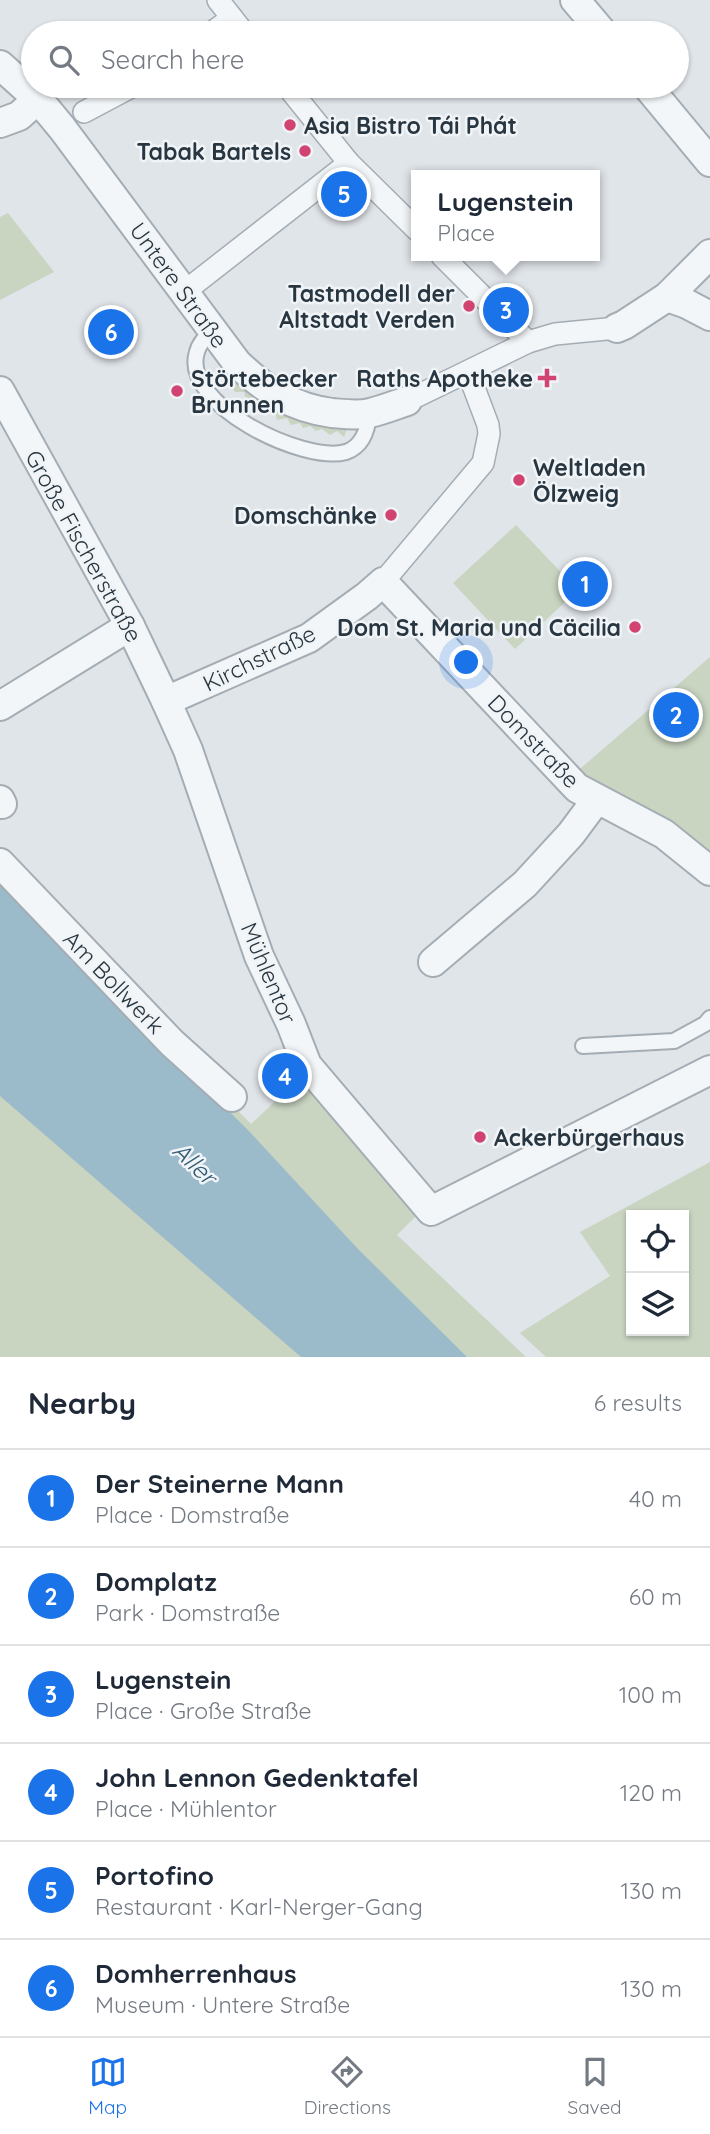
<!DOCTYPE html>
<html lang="en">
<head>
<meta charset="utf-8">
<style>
	body { margin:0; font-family:Quicksand,sans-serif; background:#f2f2f3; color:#1f2937 }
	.controls { position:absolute; right:21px; bottom:21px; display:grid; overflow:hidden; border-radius:0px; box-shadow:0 2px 5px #0004 }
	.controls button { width:63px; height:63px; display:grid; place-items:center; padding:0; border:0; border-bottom:2px solid #e0e1e3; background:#fff; color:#1f2937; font:35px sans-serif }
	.you { position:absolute; left:467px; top:663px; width:24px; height:24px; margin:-18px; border:5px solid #fff; border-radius:50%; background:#1a73e8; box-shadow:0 0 0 10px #1a73e833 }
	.badge { display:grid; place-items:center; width:46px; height:46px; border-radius:50%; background:#1a73e8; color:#fff; font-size:23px; font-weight:700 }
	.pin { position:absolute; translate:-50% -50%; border:4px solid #fff; box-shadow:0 2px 7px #0006 }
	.popup { position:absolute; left:411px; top:170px; width:189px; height:91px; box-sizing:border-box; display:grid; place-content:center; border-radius:0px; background:#fff; filter:drop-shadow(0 2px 5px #0005); font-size:23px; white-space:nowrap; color:#747a83 }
	.popup b { font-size:26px; color:#1f2937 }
	.popup::after { content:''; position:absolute; left:50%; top:100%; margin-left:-14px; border:14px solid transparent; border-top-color:#fff }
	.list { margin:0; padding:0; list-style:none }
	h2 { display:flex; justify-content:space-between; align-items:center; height:91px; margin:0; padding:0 28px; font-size:30px }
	h2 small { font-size:23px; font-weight:400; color:#747a83 }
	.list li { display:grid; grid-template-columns:46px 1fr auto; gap:21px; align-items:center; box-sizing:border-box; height:98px; padding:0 28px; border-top:2px solid #e0e1e3 }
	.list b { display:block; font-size:26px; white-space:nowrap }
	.list p { margin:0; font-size:23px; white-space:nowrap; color:#747a83 }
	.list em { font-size:23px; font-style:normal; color:#747a83 }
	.icon { flex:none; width:38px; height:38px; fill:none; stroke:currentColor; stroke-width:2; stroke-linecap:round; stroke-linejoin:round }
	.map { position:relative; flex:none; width:710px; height:1357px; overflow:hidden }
	.search { position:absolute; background:#fff; box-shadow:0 2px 5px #0004; left:21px; right:21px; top:21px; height:77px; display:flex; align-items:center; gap:18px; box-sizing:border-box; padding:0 24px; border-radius:38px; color:#747a83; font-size:26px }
	.sheet { height:679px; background:#fff }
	nav { display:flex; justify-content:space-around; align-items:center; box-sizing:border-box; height:98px; border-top:2px solid #e0e1e3; background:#fff; font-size:19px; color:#747a83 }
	nav a { display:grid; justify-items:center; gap:4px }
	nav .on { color:#1a73e8 }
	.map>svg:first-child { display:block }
	.green { fill:#c9d4c1; fill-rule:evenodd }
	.water { fill:#9bbaca }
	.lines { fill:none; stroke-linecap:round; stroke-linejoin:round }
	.service-casing { stroke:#a5adb4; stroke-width:18 }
	.pedestrian-casing { stroke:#a5adb4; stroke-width:24 }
	.minor-casing { stroke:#a5adb4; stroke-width:32 }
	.service { stroke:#f3f6f8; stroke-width:14 }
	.pedestrian { stroke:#f3f6f8; stroke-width:21 }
	.minor { stroke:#f3f6f8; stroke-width:28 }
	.poi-dot { fill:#d14370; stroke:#f0f4f7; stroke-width:2.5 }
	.labels { text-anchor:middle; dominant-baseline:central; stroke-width:5; stroke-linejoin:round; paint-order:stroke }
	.poi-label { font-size:23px; font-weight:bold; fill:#283641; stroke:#f0f4f7; text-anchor:end }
	.street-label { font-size:23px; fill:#283641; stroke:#f0f4f7 }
	.water-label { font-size:24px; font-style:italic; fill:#325c76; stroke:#f0f4f7 }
</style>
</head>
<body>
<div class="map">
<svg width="710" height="1357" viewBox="0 0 710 1357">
	<rect width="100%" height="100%" fill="#e0e5ea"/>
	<g class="green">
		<path d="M 8,213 L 54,272 L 0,300 L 0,217 Z"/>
		<path d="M 226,371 C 267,411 291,420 347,429 L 344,437 L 337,431 L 330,435 L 322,429 L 316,431 L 310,426 L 303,428 L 300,423 L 291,425 L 287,418 L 277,420 L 275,412 L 267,414 L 264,405 L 258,406 L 255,398 L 246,400 L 244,392 L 235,392 L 230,384 L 221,384 Z"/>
		<path d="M 516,525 L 578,590 L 515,649 L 453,583 Z"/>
		<path d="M 710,657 L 710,859 L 574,774 Z"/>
		<path d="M 0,865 L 44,914 L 251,1124 L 303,1075 L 420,1212 L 397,1235 L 526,1357 L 0,1357 Z"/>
		<path d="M 710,1162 L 710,1357 L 546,1357 L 520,1333 L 610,1276 L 580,1232 ZM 631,1215 L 684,1215 L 684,1331 L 631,1331 Z"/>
	</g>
	<path class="water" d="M 0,877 L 176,1059 L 247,1129 L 357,1248 L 467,1357 L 301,1357 L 0,1096 Z"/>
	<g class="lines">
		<g class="service-casing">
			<g id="service">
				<path d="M 212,331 C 206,337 199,343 197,352 C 180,404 304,464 346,452 C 363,446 368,429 369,413"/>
				<path d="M 583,1046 L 674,1041 L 705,1024 L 710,1018"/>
			</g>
		</g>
		<g class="pedestrian-casing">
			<g id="pedestrian">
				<path d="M 218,0 L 244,33"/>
				<path d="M 211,33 L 232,18"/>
				<path d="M 287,86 L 349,163 L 417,230"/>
				<path d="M 84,112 L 133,86"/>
				<path d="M 442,256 L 528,342"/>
				<path d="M 184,292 L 349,163"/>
				<path d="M 407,401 L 528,342 L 555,334 L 617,328"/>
				<path d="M 383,582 L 483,463 L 489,434 L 488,425 L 468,372"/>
			</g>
		</g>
		<g class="minor-casing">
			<g id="minor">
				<path d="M 575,0 L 603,33"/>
				<path d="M 0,65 L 38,99 L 62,128 L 237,363 C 265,390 293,408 332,413 C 345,414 358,416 370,413 C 383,410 395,405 407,401"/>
				<path d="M 647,86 L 710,162"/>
				<path d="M 0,123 L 19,116 L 38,99"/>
				<path d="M 667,297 L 687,304 L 710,316"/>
				<path d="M 617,328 L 624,325 L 667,297 L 710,254"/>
				<path d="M 0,391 L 130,626 L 166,701 L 188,750 L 259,956 L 291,1024 L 307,1065 L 431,1211 L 710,1070"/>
				<path d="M 166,701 L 309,638 L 367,596 L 383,582 L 577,788 L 664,834 L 710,871"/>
				<path d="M 0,706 L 130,626"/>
				<path d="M 0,800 L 2,804"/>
				<path d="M 0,863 L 172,1043 L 232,1097"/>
				<path d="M 433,962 L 525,884 L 571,834 L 597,799"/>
			</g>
		</g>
		<use href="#service" class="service"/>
		<use href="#pedestrian" class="pedestrian"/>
		<use href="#minor" class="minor"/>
	</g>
	<g class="poi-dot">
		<circle cx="290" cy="125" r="7"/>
		<circle cx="305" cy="151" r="7"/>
		<circle cx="469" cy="306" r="7"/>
		<path d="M543.5 367.5h7v7h7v7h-7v7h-7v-7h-7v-7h7z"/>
		<circle cx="177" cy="391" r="7"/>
		<circle cx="519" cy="480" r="7"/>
		<circle cx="391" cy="515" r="7"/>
		<circle cx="635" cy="627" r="7"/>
		<circle cx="480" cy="1137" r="7"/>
	</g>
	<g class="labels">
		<g class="poi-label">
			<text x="304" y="125" text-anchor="start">Asia Bistro Tái Phát</text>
			<text x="291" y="151">Tabak Bartels</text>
			<text x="455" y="293">Tastmodell der<tspan x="455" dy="26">Altstadt Verden</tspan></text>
			<text x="191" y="378" text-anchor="start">Störtebecker<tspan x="191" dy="26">Brunnen</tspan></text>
			<text x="533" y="378">Raths Apotheke</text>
			<text x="533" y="467" text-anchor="start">Weltladen<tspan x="533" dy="26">Ölzweig</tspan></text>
			<text x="377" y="515">Domschänke</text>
			<text x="621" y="627">Dom St. Maria und Cäcilia</text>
			<text x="494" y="1137" text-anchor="start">Ackerbürgerhaus</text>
		</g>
		<g class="street-label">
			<text transform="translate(179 285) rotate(54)">Untere Straße</text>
			<text transform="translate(84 546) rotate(61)">Große Fischerstraße</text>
			<text transform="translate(259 658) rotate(-26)">Kirchstraße</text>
			<text transform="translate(534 741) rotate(46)">Domstraße</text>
			<text transform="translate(269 973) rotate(67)">Mühlentor</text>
			<text transform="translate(114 982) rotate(46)">Am Bollwerk</text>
		</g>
		<g class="water-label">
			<text transform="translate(195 1163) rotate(44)">Aller</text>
		</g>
	</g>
</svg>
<div class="controls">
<button><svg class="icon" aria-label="locate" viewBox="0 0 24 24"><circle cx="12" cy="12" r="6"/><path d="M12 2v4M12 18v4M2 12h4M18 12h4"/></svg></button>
<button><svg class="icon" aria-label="layers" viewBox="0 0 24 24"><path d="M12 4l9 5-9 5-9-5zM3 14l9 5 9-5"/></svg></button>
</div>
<div class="you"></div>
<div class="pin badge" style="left:585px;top:584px">1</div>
<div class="pin badge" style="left:676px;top:715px">2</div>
<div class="pin badge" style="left:506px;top:310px">3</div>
<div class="popup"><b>Lugenstein</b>Place</div>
<div class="pin badge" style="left:285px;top:1076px">4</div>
<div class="pin badge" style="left:344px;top:194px">5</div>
<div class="pin badge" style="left:111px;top:332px">6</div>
<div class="search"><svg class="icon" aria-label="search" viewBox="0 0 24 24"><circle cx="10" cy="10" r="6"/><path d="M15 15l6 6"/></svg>Search here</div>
</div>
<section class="sheet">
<h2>Nearby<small>6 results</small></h2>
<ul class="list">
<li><span class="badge">1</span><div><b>Der Steinerne Mann</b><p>Place · Domstraße</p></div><em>40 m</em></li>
<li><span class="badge">2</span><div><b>Domplatz</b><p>Park · Domstraße</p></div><em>60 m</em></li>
<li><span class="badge">3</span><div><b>Lugenstein</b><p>Place · Große Straße</p></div><em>100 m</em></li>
<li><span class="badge">4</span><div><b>John Lennon Gedenktafel</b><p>Place · Mühlentor</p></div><em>120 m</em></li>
<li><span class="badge">5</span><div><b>Portofino</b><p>Restaurant · Karl-Nerger-Gang</p></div><em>130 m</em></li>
<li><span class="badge">6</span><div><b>Domherrenhaus</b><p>Museum · Untere Straße</p></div><em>130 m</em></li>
</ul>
</section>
<nav>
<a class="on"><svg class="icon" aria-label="map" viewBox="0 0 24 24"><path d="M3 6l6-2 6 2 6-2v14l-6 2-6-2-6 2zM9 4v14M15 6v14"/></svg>Map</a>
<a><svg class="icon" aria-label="directions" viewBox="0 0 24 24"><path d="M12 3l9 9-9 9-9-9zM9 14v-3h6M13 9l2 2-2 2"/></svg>Directions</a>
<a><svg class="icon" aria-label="saved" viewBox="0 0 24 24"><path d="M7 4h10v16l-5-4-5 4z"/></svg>Saved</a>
</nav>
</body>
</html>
